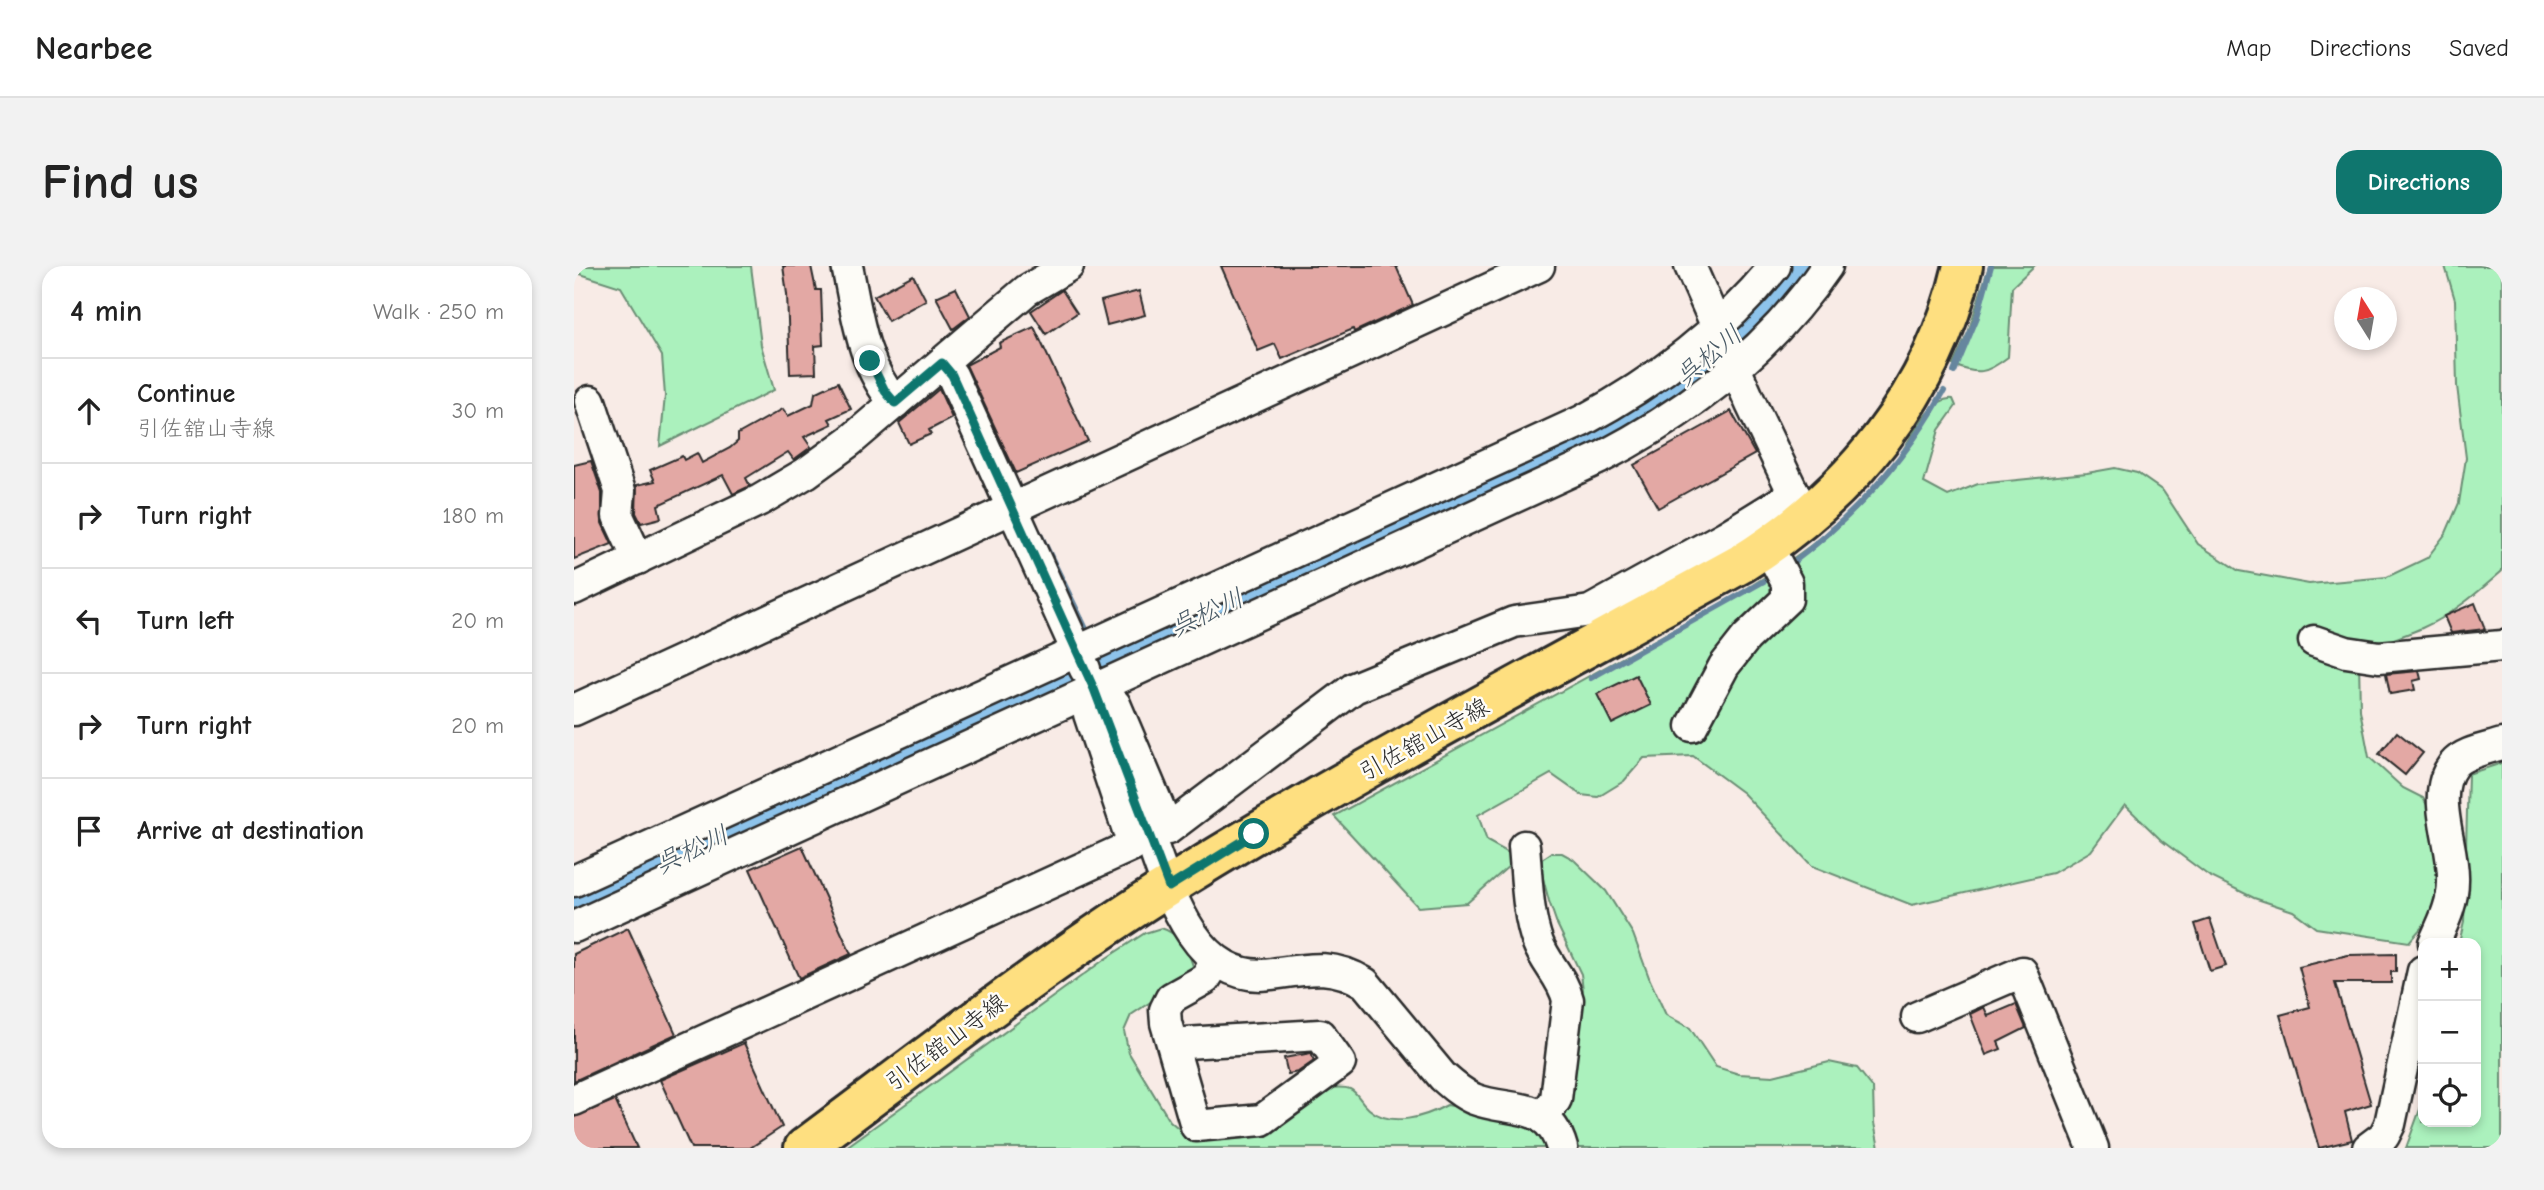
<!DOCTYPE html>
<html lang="en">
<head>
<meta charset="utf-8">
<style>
	body { margin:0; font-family:"Comic Neue","Klee One",sans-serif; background:#f2f2f2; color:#222 }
	.controls { position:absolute; right:21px; bottom:21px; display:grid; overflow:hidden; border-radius:14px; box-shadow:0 4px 10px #0003 }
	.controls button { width:63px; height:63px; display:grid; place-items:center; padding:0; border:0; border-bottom:2px solid #e0e0e0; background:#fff; color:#222; font:35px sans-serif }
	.compass { position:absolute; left:1760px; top:21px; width:63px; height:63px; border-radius:50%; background:#fff; box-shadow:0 4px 10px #0003; rotate:349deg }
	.stop { position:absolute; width:21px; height:21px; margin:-16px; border:5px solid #0f766e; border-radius:50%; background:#fff }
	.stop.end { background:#0f766e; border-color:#fff; box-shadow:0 2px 7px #0008 }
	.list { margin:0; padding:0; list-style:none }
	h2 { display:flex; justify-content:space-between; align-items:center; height:91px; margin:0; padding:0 28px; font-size:30px }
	h2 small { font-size:23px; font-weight:400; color:#767676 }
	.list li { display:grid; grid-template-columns:46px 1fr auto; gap:21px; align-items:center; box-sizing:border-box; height:105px; padding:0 28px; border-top:2px solid #e0e0e0 }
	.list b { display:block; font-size:26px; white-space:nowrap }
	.list p { margin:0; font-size:23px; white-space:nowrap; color:#767676 }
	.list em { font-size:23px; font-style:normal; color:#767676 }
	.icon { flex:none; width:38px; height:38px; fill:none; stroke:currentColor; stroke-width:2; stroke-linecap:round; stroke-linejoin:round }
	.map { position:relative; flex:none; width:1928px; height:882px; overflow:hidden; border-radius:21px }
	header { display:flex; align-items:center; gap:42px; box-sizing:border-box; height:98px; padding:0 35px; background:#fff; border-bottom:2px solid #e0e0e0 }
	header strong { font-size:33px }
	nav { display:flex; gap:38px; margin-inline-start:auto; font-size:24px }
	.intro { display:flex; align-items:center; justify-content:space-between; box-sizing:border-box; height:168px; padding:0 42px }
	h1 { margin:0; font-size:49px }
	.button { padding:18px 32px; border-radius:21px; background:#0f766e; color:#fff; font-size:24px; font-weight:700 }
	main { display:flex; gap:42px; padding:0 42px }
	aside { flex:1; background:#fff; border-radius:21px; box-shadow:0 4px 10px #0003 }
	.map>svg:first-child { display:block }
	.green { fill:#abf1bd; stroke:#6b8e74; stroke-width:2 }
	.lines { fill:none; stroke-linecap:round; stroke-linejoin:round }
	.stream { stroke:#66869e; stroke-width:6 }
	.river { stroke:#8dc3eb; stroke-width:38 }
	.building { fill:#e3a8a4; stroke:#2b2b2b; stroke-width:2 }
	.minor-casing { stroke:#2b2b2b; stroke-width:35 }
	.major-casing { stroke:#2b2b2b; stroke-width:44 }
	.minor { stroke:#fdfcf7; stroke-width:30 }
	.major { stroke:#fedf80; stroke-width:38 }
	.route { stroke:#0f766e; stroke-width:9 }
	.labels { text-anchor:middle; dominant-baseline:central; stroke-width:5; stroke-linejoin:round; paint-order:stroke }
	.street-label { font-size:24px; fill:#2b2b2b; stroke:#fdfcf7 }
	.water-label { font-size:26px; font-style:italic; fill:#485965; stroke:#fdfcf7 }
</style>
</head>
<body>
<header>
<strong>Nearbee</strong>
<nav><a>Map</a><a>Directions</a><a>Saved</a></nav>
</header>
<div class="intro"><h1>Find us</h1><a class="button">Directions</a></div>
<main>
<aside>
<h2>4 min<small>Walk · 250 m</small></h2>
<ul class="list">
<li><svg class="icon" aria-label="ahead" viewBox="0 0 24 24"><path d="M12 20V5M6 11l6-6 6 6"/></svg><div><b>Continue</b><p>引佐舘山寺線</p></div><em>30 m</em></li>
<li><svg class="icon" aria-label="right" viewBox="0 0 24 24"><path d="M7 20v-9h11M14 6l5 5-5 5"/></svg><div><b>Turn right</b></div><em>180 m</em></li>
<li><svg class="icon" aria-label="left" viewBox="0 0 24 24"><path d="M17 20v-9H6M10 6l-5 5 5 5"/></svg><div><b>Turn left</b></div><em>20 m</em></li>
<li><svg class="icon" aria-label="right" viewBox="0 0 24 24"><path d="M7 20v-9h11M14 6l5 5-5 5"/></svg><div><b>Turn right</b></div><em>20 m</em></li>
<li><svg class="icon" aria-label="arrive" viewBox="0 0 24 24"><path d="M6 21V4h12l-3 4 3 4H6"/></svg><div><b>Arrive at destination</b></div></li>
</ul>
</aside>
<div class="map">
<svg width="1928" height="882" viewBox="0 0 1928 882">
	<rect width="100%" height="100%" fill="#f8ebe6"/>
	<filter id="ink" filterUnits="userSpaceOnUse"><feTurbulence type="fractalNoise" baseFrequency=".0143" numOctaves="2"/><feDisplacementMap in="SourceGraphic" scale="14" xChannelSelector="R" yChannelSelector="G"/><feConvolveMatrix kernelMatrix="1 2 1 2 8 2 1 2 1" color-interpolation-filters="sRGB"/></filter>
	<g filter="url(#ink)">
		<g class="green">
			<path d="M 0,0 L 177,0 L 187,79 L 200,124 L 86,180 L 91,130 L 88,90 L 47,21 L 0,6 Z"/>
			<path d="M 1415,0 L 1460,0 L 1438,21 L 1434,91 C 1412,108 1404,109 1379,99 L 1394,67 Z"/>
			<path d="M 1871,0 L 1928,0 L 1928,305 C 1904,326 1878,349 1848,362 C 1826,372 1802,376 1785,393 L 1786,444 L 1795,491 L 1829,522 L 1849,532 L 1861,553 L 1865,617 L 1855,653 L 1835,676 L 1742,662 L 1719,645 L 1680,632 L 1635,610 L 1588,575 L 1551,539 L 1517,585 L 1479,607 L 1338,639 L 1238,600 L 1169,527 L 1119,490 L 1070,492 L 1050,515 L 1024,531 L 1007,529 L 977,508 L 904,549 L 913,575 L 944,592 L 893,637 L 844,641 L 760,550 L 1161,330 C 1220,294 1279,254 1321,197 C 1334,179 1354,130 1379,133 L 1382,140 L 1365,164 L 1350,217 L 1374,230 L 1404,218 L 1513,207 L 1541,202 L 1563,207 L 1589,225 L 1624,278 L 1665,305 L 1735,318 L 1813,311 L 1853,292 L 1872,267 L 1885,237 L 1892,192 L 1883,120 L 1881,34 Z"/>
			<path d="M 1928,497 L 1928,882 L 1832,882 L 1849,835 L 1849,856 L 1902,856 L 1902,677 L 1885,677 L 1890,656 L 1894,508 Z"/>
			<path d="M 977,587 L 988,587 L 999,593 L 1032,625 L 1059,668 L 1076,714 L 1092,749 L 1116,762 L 1142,801 L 1165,808 L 1199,810 L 1255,796 L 1283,802 L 1299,822 L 1300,857 L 1305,882 L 993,882 L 985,853 L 1002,737 L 1009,724 L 1007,708 L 983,658 L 975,635 L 967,605 L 968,593 Z"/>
			<path d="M 587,662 C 604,667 614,683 619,700 L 613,712 L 557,749 L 550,765 L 555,787 L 596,855 L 610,867 L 755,822 C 786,819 778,828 795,843 C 817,862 851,851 873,839 L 954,854 L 977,882 L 271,882 L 531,693 L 571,667 Z"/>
		</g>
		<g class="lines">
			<g class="stream">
				<path d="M 1380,106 L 1403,51 L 1417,0"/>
				<path d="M 465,266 L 514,367"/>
				<path d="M 1214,300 C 1279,252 1330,196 1370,125"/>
				<path d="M 523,385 L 528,396"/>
				<path d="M 536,393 L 541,404"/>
				<path d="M 1017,412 L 1199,310"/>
			</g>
			<path class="river" d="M 0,638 L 1017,173 C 1098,131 1173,75 1227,0"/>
		</g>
		<g class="building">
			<path d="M 209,0 L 237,0 L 242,24 L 247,24 L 249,79 L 241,80 L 242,107 L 216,108 L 213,28 Z"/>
			<path d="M 647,0 L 822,0 L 839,39 L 780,66 L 779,63 L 708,93 L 701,78 L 684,85 Z"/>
			<path d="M 339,9 L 352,34 L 314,55 L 300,30 Z"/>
			<path d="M 382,22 L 396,50 L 379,63 L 362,31 Z"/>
			<path d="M 488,24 L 503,47 L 472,68 L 457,45 Z"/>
			<path d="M 565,25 L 571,49 L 533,59 L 527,35 Z"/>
			<path d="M 460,61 L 514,175 L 442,207 L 392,99 L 426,81 L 425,77 Z"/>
			<path d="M 264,116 L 277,143 L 255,153 L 258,158 L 230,171 L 237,181 L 222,192 L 220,194 L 214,186 L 172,212 L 176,220 L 159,228 L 149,209 L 84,239 L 87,252 L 67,257 L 62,247 L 63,219 L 81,215 L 76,204 L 108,190 L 110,194 L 123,187 L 128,197 L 156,182 L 164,175 L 164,168 L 209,143 L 214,150 L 239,138 L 241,127 Z"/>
			<path d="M 365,123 L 378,152 L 355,164 L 357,168 L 335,178 L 325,157 Z"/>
			<path d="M 1157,145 L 1181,188 L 1084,242 L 1060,199 Z"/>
			<path d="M 17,195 L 28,227 L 28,257 L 38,278 L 0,293 L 0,199 Z"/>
			<path d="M 1901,337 L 1911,363 L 1877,367 L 1870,350 Z"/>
			<path d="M 1845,405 L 1847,413 L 1839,415 L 1841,424 L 1816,428 L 1812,408 Z"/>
			<path d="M 1062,409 L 1077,439 L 1038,458 L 1023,428 Z"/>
			<path d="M 1823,466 L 1849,487 L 1831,509 L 1805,488 Z"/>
			<path d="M 228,580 L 277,688 L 225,712 L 176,603 Z"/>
			<path d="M 1636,653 L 1652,700 L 1636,705 L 1621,658 Z"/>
			<path d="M 54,662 L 102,768 L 0,815 L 0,688 Z"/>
			<path d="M 1822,688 L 1822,706 L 1817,706 L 1817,717 L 1761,717 L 1797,838 L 1771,846 L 1778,874 L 1745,882 L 1706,749 L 1736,741 L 1725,701 L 1774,689 Z"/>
			<path d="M 1442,738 L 1452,762 L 1424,776 L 1427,783 L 1412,789 L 1396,748 L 1410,741 L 1414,750 Z"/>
			<path d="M 170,777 L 208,861 L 176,882 L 117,882 L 86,814 Z"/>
			<path d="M 737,787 L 740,795 L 724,806 L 714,808 L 710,792 Z"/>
			<path d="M 41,834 L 63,882 L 3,882 L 0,876 L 0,851 Z"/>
		</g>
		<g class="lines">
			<g class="minor-casing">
				<g id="minor">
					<path d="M 273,0 C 283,47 288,99 321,137"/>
					<path d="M 1116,0 L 1177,138 L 1220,228 L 1231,243"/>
					<path d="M 368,97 L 378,109 L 511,403"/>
					<path d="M 16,135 L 46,225 L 44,250 L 64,293"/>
					<path d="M 0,323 L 186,234 L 232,207 L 276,175 L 453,24 L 494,0"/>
					<path d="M 1740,375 L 1772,386 L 1805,391 L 1928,380"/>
					<path d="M 0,444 L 965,0"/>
					<path d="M 1118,460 L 1150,400 L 1172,372 L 1213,333 L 1213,317 L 1194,281"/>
					<path d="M 566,543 C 589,604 614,720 698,708 C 734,703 758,697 791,717 L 869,811 C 878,819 888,828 900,833 C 937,847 974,833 988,882"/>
					<path d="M 950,580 C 953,611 953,648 964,677 C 972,698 989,712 994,734 L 982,833 L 969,852"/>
					<path d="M 0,615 L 1008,155 C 1083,115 1147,66 1201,0"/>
					<path d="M 0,661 L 1026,192 C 1115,146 1196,84 1253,0"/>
					<path d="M 1860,677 C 1869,657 1879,638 1879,615 C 1881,580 1855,530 1879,499 C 1889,486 1913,483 1928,478"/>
					<path d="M 1343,751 L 1448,706 L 1519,882"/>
					<path d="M 599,781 L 611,777 L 746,769 L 766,797 L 688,854 L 622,860 L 592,757 L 591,744 L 597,732 L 631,713 L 642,696"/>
					<path d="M 0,834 L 559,579 L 515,448 L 541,438 L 594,563 L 780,422 L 940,356 L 1016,345 L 1152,270 L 1220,228"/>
					<path d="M 1794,882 L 1810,870 L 1816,858 L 1849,705"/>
				</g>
			</g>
			<g class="major-casing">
				<path id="major" d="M 230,882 C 347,795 463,704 587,625 C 775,507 974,404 1168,297 C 1277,229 1360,127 1389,0"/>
			</g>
			<use href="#minor" class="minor"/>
			<use href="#major" class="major"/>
		</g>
	</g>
	<g class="lines" filter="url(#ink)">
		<path class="route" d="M 296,95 L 311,125 L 321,137 L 368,97 L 378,109 L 520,423 L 595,621 L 680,568"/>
	</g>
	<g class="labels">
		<g class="street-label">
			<text transform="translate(850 473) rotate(-29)">引佐舘山寺線</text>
			<text transform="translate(372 776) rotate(-37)">引佐舘山寺線</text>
		</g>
		<g class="water-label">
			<text transform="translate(1135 90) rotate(-40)">呉松川</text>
			<text transform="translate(633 347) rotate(-25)">呉松川</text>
			<text transform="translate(118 584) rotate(-25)">呉松川</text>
		</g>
	</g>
</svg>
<div class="controls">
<button>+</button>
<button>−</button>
<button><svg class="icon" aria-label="locate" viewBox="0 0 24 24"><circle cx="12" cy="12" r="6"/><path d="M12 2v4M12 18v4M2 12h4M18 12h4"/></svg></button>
</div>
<svg class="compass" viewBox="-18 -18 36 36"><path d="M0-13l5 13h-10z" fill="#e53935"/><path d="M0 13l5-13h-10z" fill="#767676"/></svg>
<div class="stop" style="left:680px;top:568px"></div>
<div class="stop end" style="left:296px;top:95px"></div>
</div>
</main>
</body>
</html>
